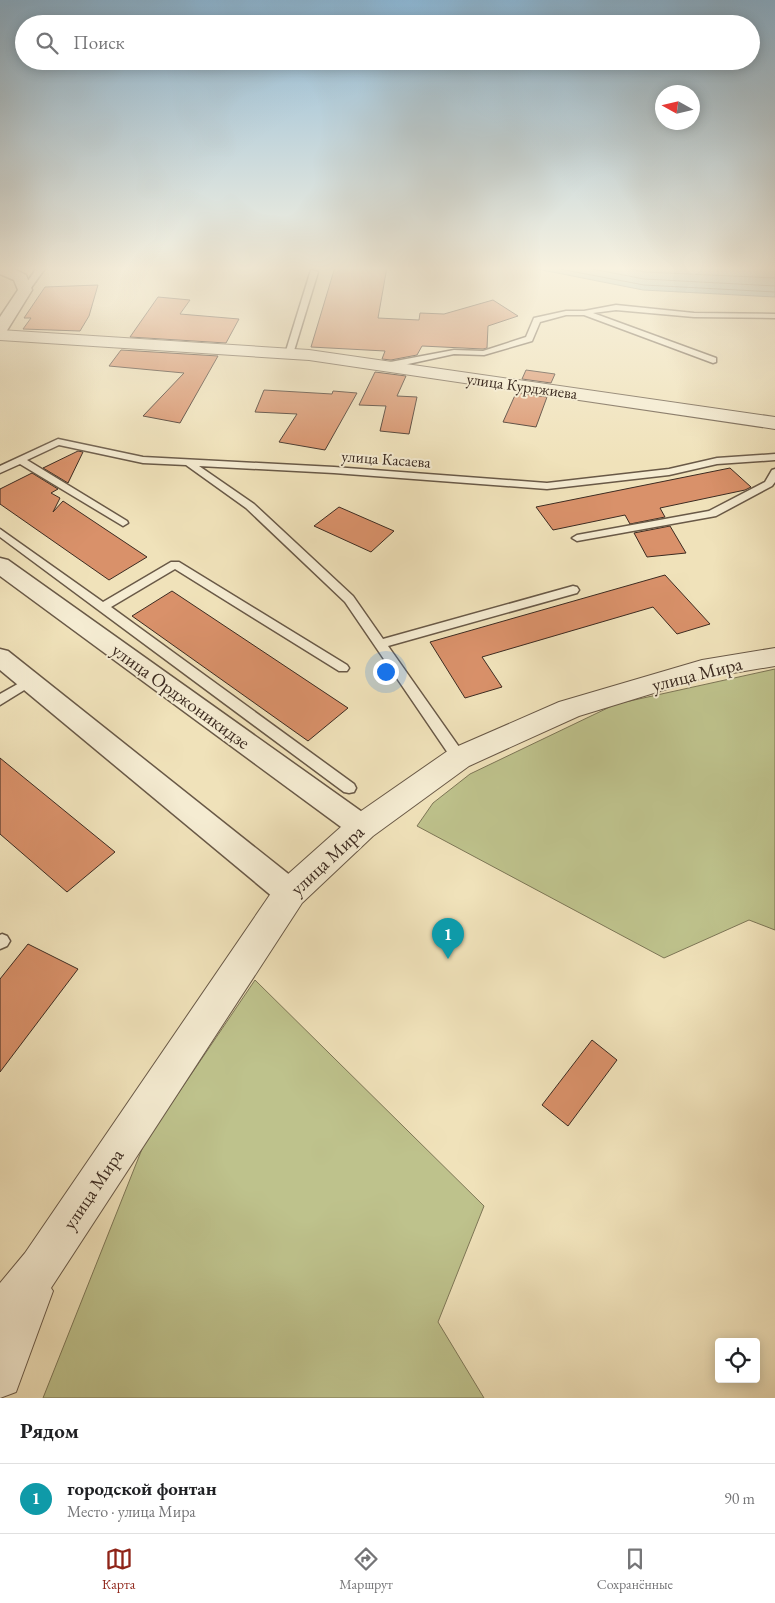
<!DOCTYPE html>
<html lang="ru">
<head>
<meta charset="utf-8">
<style>
	body { margin:0; font-family:"EB Garamond",serif; background:#f2f2f2; color:#202124 }
	.controls { position:absolute; right:15px; bottom:15px; display:grid; overflow:hidden; border-radius:5px; box-shadow:0 2px 12px #0003 }
	.controls button { width:45px; height:45px; display:grid; place-items:center; padding:0; border:0; border-bottom:1px solid #e0e0e0; background:#fff; color:#202124; font:25px sans-serif }
	.compass { position:absolute; left:655px; top:85px; width:45px; height:45px; border-radius:50%; background:#fff; box-shadow:0 2px 12px #0003; rotate:278deg }
	.you { position:absolute; left:385px; top:671px; width:18px; height:18px; margin:-12px; border:4px solid #fff; border-radius:50%; background:#1a73e8; box-shadow:0 0 0 8px #1a73e833 }
	.badge { display:grid; place-items:center; width:32px; height:32px; border-radius:50%; background:#8f2418; color:#fff; font-size:16px; font-weight:700 }
	.pin { position:absolute; translate:-50% -41px; filter:drop-shadow(0 1px 2px #0008) }
	.pin::after { content:''; position:absolute; top:26px; width:18px; height:15px; background:inherit; clip-path:polygon(0 0,100% 0,50% 100%) }
	.list { margin:0; padding:0; list-style:none }
	h2 { display:flex; justify-content:space-between; align-items:center; height:65px; margin:0; padding:0 20px; font-size:21px }
	h2 small { font-size:16px; font-weight:400; color:#757577 }
	.list li { display:grid; grid-template-columns:32px 1fr auto; gap:15px; align-items:center; box-sizing:border-box; height:70px; padding:0 20px; border-top:1px solid #e0e0e0 }
	.list b { display:block; font-size:19px; white-space:nowrap }
	.list p { margin:0; font-size:16px; white-space:nowrap; color:#757577 }
	.list em { font-size:16px; font-style:normal; color:#757577 }
	.icon { flex:none; width:28px; height:28px; fill:none; stroke:currentColor; stroke-width:2; stroke-linecap:round; stroke-linejoin:round }
	.map { position:relative; flex:none; width:775px; height:1398px; overflow:hidden }
	.search { position:absolute; background:#fff; box-shadow:0 2px 12px #0003; left:15px; right:15px; top:15px; height:55px; display:flex; align-items:center; gap:12px; box-sizing:border-box; padding:0 18px; border-radius:28px; color:#757577; font-size:19px }
	.sheet { height:135px; background:#fff }
	nav { display:flex; justify-content:space-around; align-items:center; box-sizing:border-box; height:70px; border-top:1px solid #e0e0e0; background:#fff; font-size:14px; color:#757577 }
	nav a { display:grid; justify-items:center; gap:2px }
	nav .on { color:#8f2418 }
	.map>svg:first-child { display:block }
	.green { fill:#bec28c; stroke:#7d7656 }
	.water { fill:#9fbbbb; stroke:#77817d }
	.lines { fill:none; stroke-linecap:round; stroke-linejoin:round }
	.shore { stroke:#6e736e; stroke-width:1 }
	.building { fill:#d9916a; stroke:#3c2b21 }
	.service-casing { stroke:#695947; stroke-width:3 }
	.minor-casing { stroke:#695947; stroke-width:3 }
	.tertiary-casing { stroke:#695947; stroke-width:2 }
	.service { fill:#f5ecd2; fill-rule:evenodd }
	.minor { fill:#f5ecd2; fill-rule:evenodd }
	.tertiary { fill:#f5ecd2; fill-rule:evenodd }
	.labels { text-anchor:middle; dominant-baseline:central; stroke-width:4; stroke-linejoin:round; paint-order:stroke }
	.far-street-label { font-size:16px; fill:#3c2b21; stroke:#f5ecd2 }
	.street-label { font-size:19px; fill:#3c2b21; stroke:#f5ecd2 }
</style>
</head>
<body>
<div class="map">
<svg width="775" height="1398" viewBox="0 0 775 1398">
	<rect width="100%" height="100%" fill="#f0e2ba"/>
	<filter id="stains"><feTurbulence type="fractalNoise" baseFrequency=".004" numOctaves="4"/><feColorMatrix values="0 0 0 0 .2 0 0 0 0 .09 0 0 0 0 .02 0 0 0 .5 -.17"/></filter>
	<radialGradient id="worn" r=".72"><stop offset=".6" stop-color="#630" stop-opacity="0"/><stop offset="1" stop-color="#630" stop-opacity=".3"/></radialGradient>
	<g class="green">
		<path d="M 775,669 L 775,930 L 749,920 L 664,958 L 417,826 L 433,803 L 470,774 L 616,704 Z"/>
		<path d="M 255,980 L 484,1206 L 438,1322 L 484,1398 L 43,1398 L 144,1144 Z"/>
	</g>
	<path class="water" d="M 527,267 L 775,267 L 775,297 L 643,290 Z"/>
	<g class="lines">
		<g class="shore">
			<path d="M 549,267 L 644,285 L 775,292"/>
			<path d="M 582,267 L 644,279 L 775,286"/>
			<path d="M 621,267 L 645,272 L 775,278"/>
		</g>
	</g>
	<g class="building">
		<path d="M 335,267 L 387,267 L 378,318 L 419,320 L 420,313 L 444,314 L 493,300 L 518,316 L 488,326 L 487,348 L 483,349 L 422,346 L 417,355 L 391,360 L 382,359 L 385,351 L 311,347 Z"/>
		<path d="M 98,285 L 89,316 L 80,331 L 23,329 L 31,318 L 24,318 L 45,287 Z"/>
		<path d="M 158,297 L 190,300 L 180,314 L 239,319 L 226,343 L 130,337 Z"/>
		<path d="M 121,350 L 218,356 L 180,423 L 143,416 L 184,373 L 109,366 Z"/>
		<path d="M 526,370 L 555,374 L 551,383 L 522,379 Z"/>
		<path d="M 375,372 L 406,376 L 397,396 L 417,397 L 409,434 L 380,431 L 386,406 L 359,405 Z"/>
		<path d="M 264,390 L 332,394 L 333,391 L 357,393 L 325,450 L 279,442 L 297,414 L 255,412 Z"/>
		<path d="M 516,393 L 547,397 L 536,427 L 503,422 Z"/>
		<path d="M 78,451 L 83,452 L 68,483 L 43,468 Z"/>
		<path d="M 730,468 L 751,487 L 745,490 L 660,508 L 665,517 L 630,524 L 625,515 L 553,530 L 536,507 Z"/>
		<path d="M 32,473 L 58,489 L 51,493 L 60,498 L 53,512 L 63,501 L 147,557 L 109,580 L 0,504 L 0,489 Z"/>
		<path d="M 339,507 L 394,531 L 371,552 L 314,526 Z"/>
		<path d="M 670,526 L 686,553 L 647,557 L 634,533 Z"/>
		<path d="M 665,575 L 710,624 L 677,634 L 653,607 L 482,657 L 502,687 L 465,698 L 430,642 Z"/>
		<path d="M 172,591 L 348,708 L 308,741 L 132,616 Z"/>
		<path d="M 0,758 L 115,852 L 67,892 L 0,834 Z"/>
		<path d="M 28,944 L 78,969 L 0,1072 L 0,979 Z"/>
		<path d="M 592,1040 L 617,1060 L 568,1126 L 542,1105 Z"/>
	</g>
	<g class="lines">
		<g class="service-casing">
			<g id="service">
				<path d="M 38,267 L 46,267 L 28,292 L 22,292 L 21,290 Z"/>
				<path d="M 311,270 L 318,272 L 293,354 L 286,356 L 285,354 Z"/>
				<path d="M 616,305 L 694,313 L 775,314 L 775,318 L 694,317 L 616,310 L 593,313 L 716,358 L 716,362 L 713,363 L 584,315 L 566,315 L 540,322 L 532,341 L 484,355 L 454,354 L 385,369 L 381,366 L 385,363 L 454,350 L 483,351 L 526,337 L 534,318 L 566,311 L 584,311 Z"/>
				<path d="M 58,439 L 143,457 L 334,467 L 547,483 L 669,469 L 717,458 L 775,454 L 775,460 L 717,464 L 669,475 L 547,489 L 334,473 L 199,466 L 254,504 L 353,596 L 383,639 L 573,586 L 577,587 L 579,590 L 577,593 L 388,646 L 464,754 L 466,758 L 464,762 L 454,762 L 345,602 L 246,508 L 186,465 L 143,463 L 59,445 L 27,460 L 127,521 L 128,523 L 123,526 L 20,464 L 0,473 L 0,466 Z"/>
				<path d="M 775,469 L 775,482 L 772,486 L 716,516 L 577,541 L 572,538 L 577,535 L 709,511 L 765,482 L 772,470 Z"/>
				<path d="M 0,529 L 103,602 L 171,562 L 179,562 L 347,665 L 349,668 L 347,671 L 339,671 L 175,569 L 111,607 L 354,784 L 356,788 L 354,792 L 349,793 L 344,792 L 0,537 Z"/>
				<path d="M 30,677 L 34,678 L 36,681 L 34,684 L 0,705 L 0,694 Z"/>
				<path d="M 2,934 L 7,936 L 10,941 L 7,946 L 0,949 L 0,935 Z"/>
			</g>
		</g>
		<g class="minor-casing">
			<g id="minor">
				<path d="M 0,267 L 10,267 L 26,275 L 32,290 L 6,332 L 0,334 L 0,317 L 18,290 L 14,280 L 0,274 Z"/>
				<path d="M 0,558 L 8,560 L 372,819 L 376,827 L 372,835 L 362,839 L 352,835 L 0,576 Z"/>
				<path d="M 0,649 L 8,651 L 301,884 L 305,893 L 301,902 L 290,906 L 279,902 L 0,670 Z"/>
			</g>
		</g>
		<g class="tertiary-casing">
			<g id="tertiary">
				<path d="M 0,330 L 309,350 L 775,417 L 775,429 L 309,360 L 0,340 Z"/>
				<path d="M 775,648 L 775,666 L 703,678 L 579,716 L 469,766 L 373,836 L 302,903 L 51,1288 L 53,1291 L 16,1392 L 0,1398 L 0,1283 L 25,1253 L 278,883 L 351,818 L 449,750 L 559,702 L 702,660 Z"/>
			</g>
		</g>
		<use href="#service" class="service"/>
		<use href="#minor" class="minor"/>
		<use href="#tertiary" class="tertiary"/>
	</g>
	<linearGradient id="sky" x2="0" y2="1"><stop stop-color="#8bb7d6"/><stop offset="0.58" stop-color="#f8f2e0"/><stop offset="1" stop-color="#f8f2e0" stop-opacity="0"/></linearGradient>
	<rect width="775" height="463" fill="url(#sky)"/>
	<g class="labels">
		<g class="far-street-label">
			<text transform="translate(522 386) rotate(8)">улица Курджиева</text>
			<text transform="translate(386 459) rotate(4)">улица Касаева</text>
		</g>
		<g class="street-label">
			<text transform="translate(697 674) rotate(-14)">улица Мира</text>
			<text transform="translate(181 696) rotate(36)">улица Орджоникидзе</text>
			<text transform="translate(327 860) rotate(-43)">улица Мира</text>
			<text transform="translate(93 1189) rotate(-56)">улица Мира</text>
		</g>
	</g>
	<rect width="100%" height="100%" filter="url(#stains)"/>
	<rect width="100%" height="100%" fill="url(#worn)"/>
</svg>
<div class="controls">
<button><svg class="icon" aria-label="locate" viewBox="0 0 24 24"><circle cx="12" cy="12" r="6"/><path d="M12 2v4M12 18v4M2 12h4M18 12h4"/></svg></button>
</div>
<svg class="compass" viewBox="-18 -18 36 36"><path d="M0-13l5 13h-10z" fill="#e53935"/><path d="M0 13l5-13h-10z" fill="#757577"/></svg>
<div class="you"></div>
<div class="pin badge" style="left:448px;top:959px;background:#0f9aa8">1</div>
<div class="search"><svg class="icon" aria-label="search" viewBox="0 0 24 24"><circle cx="10" cy="10" r="6"/><path d="M15 15l6 6"/></svg>Поиск</div>
</div>
<section class="sheet">
<h2>Рядом<small></small></h2>
<ul class="list">
<li><span class="badge" style="background:#0f9aa8">1</span><div><b>городской фонтан</b><p>Место · улица Мира</p></div><em>90 m</em></li>
</ul>
</section>
<nav>
<a class="on"><svg class="icon" aria-label="map" viewBox="0 0 24 24"><path d="M3 6l6-2 6 2 6-2v14l-6 2-6-2-6 2zM9 4v14M15 6v14"/></svg>Карта</a>
<a><svg class="icon" aria-label="directions" viewBox="0 0 24 24"><path d="M12 3l9 9-9 9-9-9zM9 14v-3h6M13 9l2 2-2 2"/></svg>Маршрут</a>
<a><svg class="icon" aria-label="saved" viewBox="0 0 24 24"><path d="M7 4h10v16l-5-4-5 4z"/></svg>Сохранённые</a>
</nav>
</body>
</html>
